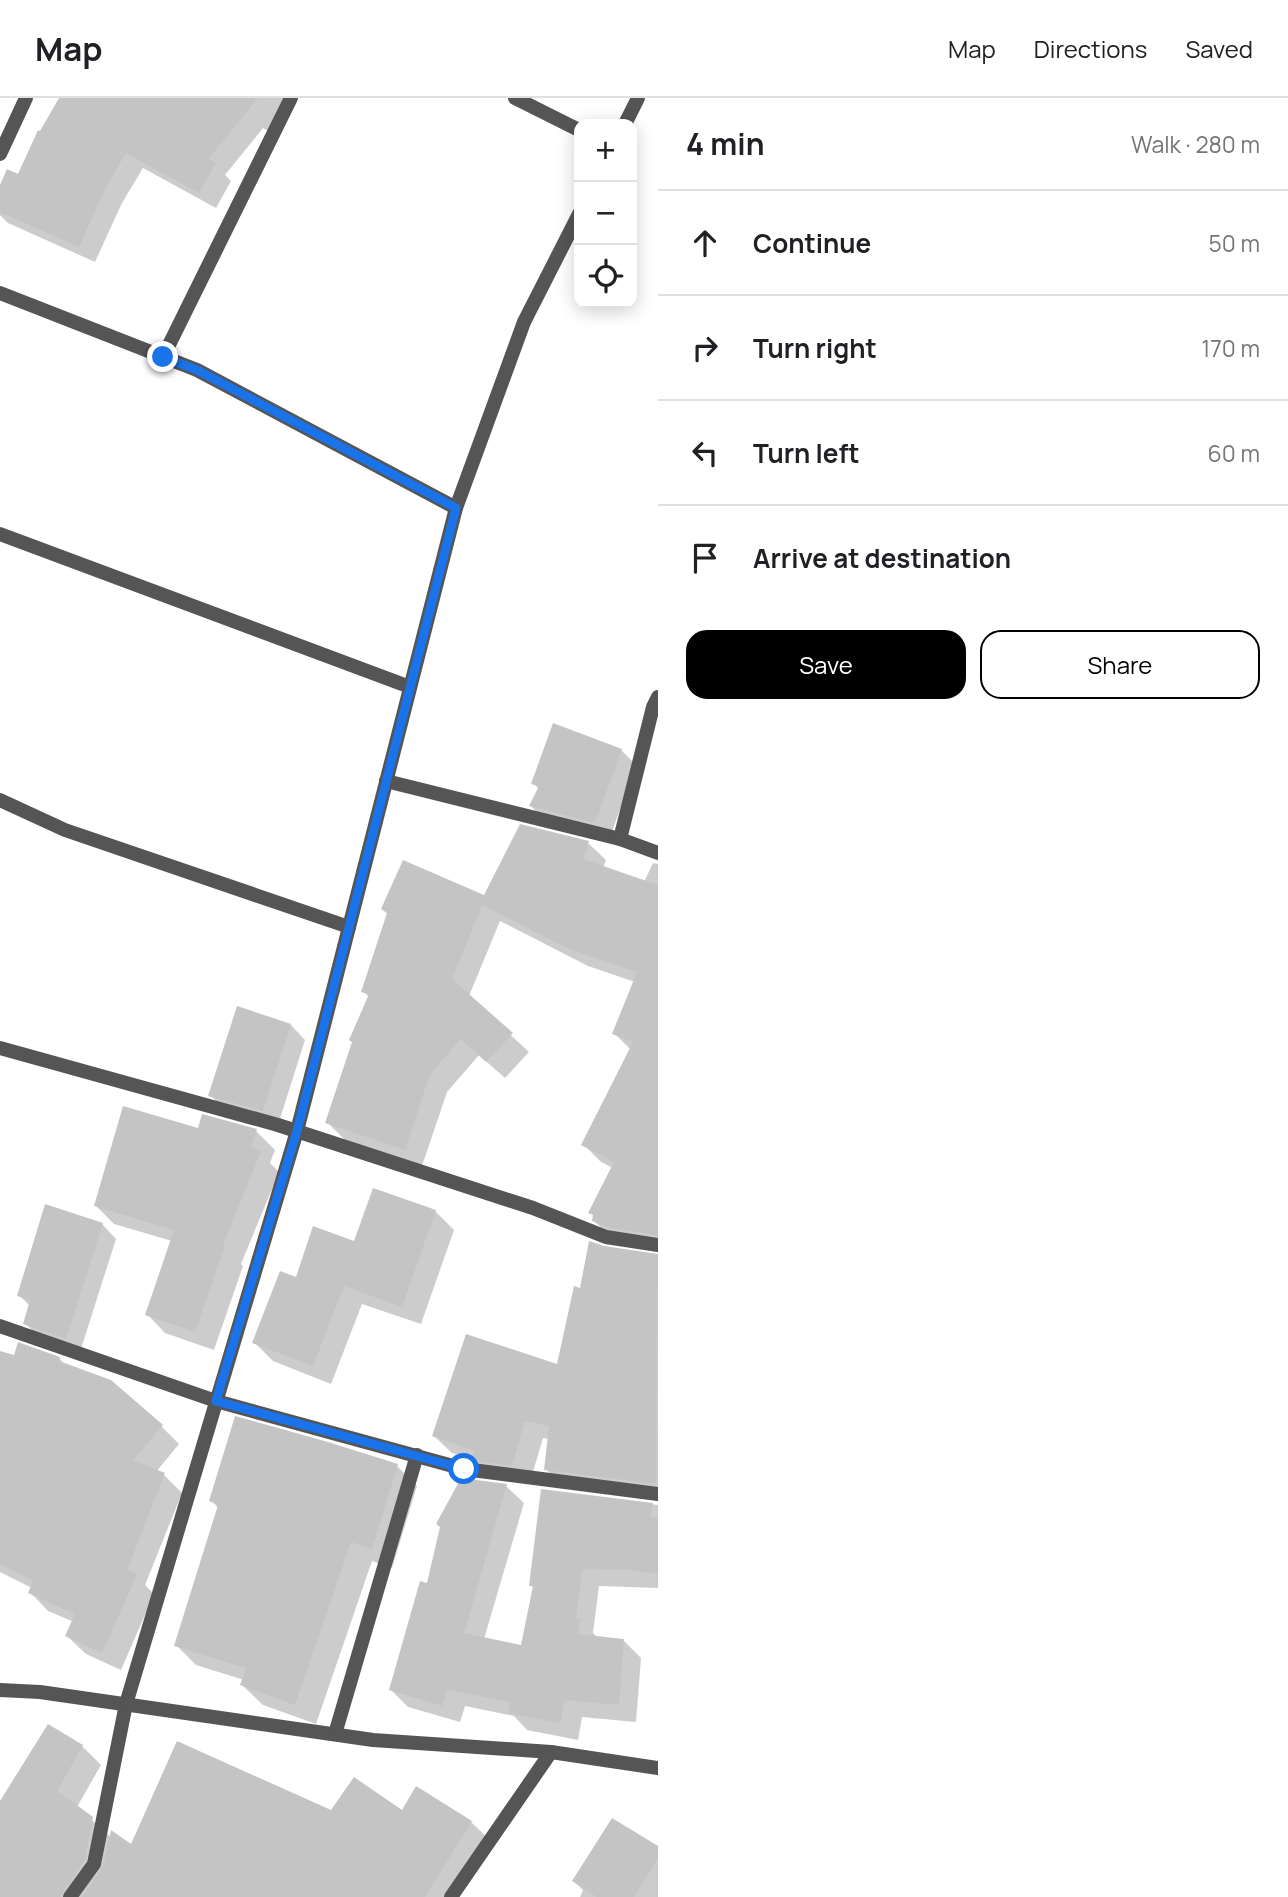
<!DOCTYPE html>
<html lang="en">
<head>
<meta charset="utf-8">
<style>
	body { margin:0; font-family:Manrope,sans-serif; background:#f2f2f2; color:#202124 }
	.controls { position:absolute; right:21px; top:21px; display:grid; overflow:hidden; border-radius:14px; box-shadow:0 4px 18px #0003 }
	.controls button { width:63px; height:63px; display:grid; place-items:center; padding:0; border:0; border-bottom:2px solid #e0e0e0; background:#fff; color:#202124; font:35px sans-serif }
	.stop { position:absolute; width:21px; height:21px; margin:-16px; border:5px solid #1a73e8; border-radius:50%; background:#fff }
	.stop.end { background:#1a73e8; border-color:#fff; box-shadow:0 2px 7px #0008 }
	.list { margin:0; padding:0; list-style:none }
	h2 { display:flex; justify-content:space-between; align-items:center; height:91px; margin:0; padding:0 28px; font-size:30px }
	h2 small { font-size:23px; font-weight:400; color:#757577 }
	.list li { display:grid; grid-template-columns:46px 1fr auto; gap:21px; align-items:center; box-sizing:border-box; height:105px; padding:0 28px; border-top:2px solid #e0e0e0 }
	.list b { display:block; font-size:26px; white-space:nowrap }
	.list em { font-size:23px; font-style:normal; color:#757577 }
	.actions { display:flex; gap:14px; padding:21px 28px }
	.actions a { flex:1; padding:16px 0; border:2px solid #000; border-radius:21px; text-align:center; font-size:24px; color:#000 }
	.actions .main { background:#000; color:#fff }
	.icon { flex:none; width:38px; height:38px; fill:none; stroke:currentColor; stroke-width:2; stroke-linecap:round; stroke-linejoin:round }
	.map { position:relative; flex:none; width:658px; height:1799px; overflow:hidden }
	header { display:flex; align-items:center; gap:42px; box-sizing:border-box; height:98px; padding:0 35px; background:#fff; border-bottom:2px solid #e0e0e0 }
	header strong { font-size:33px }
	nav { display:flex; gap:38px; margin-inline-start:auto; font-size:24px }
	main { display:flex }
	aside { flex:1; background:#fff }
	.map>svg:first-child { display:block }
	.shadow { fill:#0003 }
	.building { fill:#c4c4c4 }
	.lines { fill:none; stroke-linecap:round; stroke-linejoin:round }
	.minor { stroke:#555; stroke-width:14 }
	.route { stroke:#1a73e8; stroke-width:9 }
</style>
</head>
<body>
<header>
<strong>Map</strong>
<nav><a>Map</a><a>Directions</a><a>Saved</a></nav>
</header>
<main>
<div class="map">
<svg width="658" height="1799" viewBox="0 0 658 1799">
	<rect width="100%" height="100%" fill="#fff"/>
	<g class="shadow">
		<path d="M 61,0 L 287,0 L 268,33 L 263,30 L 225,77 L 231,83 L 216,110 L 143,70 L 122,105 L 95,164 L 8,125 L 0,117 L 0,91 L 19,79 Z"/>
		<path d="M 621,652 L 636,667 L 610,739 L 545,723 L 531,708 L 539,691 L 533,685 Z"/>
		<path d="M 588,745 L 606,762 L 603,770 L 644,784 L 653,765 L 658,766 L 658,1151 L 612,1140 L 594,1123 L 613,1070 L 601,1064 L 583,1046 L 631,952 L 614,935 L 635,884 L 588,868 L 500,823 L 469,898 L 529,954 L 505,980 L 479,957 L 447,994 L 422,1068 L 345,1042 L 327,1024 L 369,899 L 363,893 L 388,817 L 383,811 L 485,799 Z"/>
		<path d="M 291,927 L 305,942 L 278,1027 L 225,1012 L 210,997 Z"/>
		<path d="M 199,1032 L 256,1033 L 275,1052 L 270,1065 L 279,1074 L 241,1166 L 243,1168 L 214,1252 L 165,1235 L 147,1216 L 172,1143 L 114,1126 L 95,1107 Z"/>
		<path d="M 435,1113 L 454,1132 L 421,1226 L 362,1206 L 331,1286 L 273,1263 L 254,1244 L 355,1145 Z"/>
		<path d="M 102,1126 L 116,1141 L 80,1254 L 40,1240 L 25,1225 L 30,1208 L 19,1197 Z"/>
		<path d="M 604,1150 L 658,1158 L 658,1401 L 563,1389 L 546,1371 L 549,1341 L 543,1340 L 530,1384 L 490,1379 L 473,1362 L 452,1355 L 434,1338 L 558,1269 L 582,1192 Z"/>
		<path d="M 0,1255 L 15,1259 L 59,1260 L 65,1267 L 161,1328 L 179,1346 L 156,1374 L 164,1377 L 182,1395 L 145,1487 L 154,1496 L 121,1572 L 86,1556 L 67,1538 L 74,1524 L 48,1513 L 30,1494 L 32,1490 L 0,1474 Z"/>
		<path d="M 397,1368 L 417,1388 L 392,1470 L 372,1463 L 316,1626 L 263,1607 L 242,1587 L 244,1582 L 196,1567 L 176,1547 L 219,1411 L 211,1402 Z"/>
		<path d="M 506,1388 L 524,1405 L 484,1541 L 523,1549 L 534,1491 L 531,1487 L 543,1393 L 658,1407 L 658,1490 L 599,1488 L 593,1535 L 598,1540 L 624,1543 L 641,1560 L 636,1624 L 582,1619 L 578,1642 L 527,1632 L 514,1618 L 465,1608 L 460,1624 L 408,1609 L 391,1592 L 429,1487 Z"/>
		<path d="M 82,1648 L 101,1667 L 77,1709 L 111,1739 L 131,1749 L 332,1715 L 402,1714 L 471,1724 L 490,1742 L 454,1799 L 0,1799 L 0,1706 Z"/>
		<path d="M 658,1750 L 658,1799 L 580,1799 L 583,1792 L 574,1783 Z"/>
	</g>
	<g class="building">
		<path d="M 59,0 L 258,0 L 208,61 L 216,65 L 199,95 L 126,55 L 106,89 L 79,149 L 0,114 L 0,87 L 7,71 L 18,76 L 38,32 L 40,33 Z"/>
		<path d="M 553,625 L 622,651 L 595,725 L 529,708 L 539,688 L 531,686 Z"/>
		<path d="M 520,726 L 589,743 L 583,761 L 658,787 L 658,1137 L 609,1130 L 592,1123 L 593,1117 L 588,1115 L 614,1064 L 581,1047 L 633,944 L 612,936 L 637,874 L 569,851 L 482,807 L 452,881 L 513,935 L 486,964 L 461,941 L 430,976 L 405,1052 L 325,1025 L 352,944 L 349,942 L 369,896 L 361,894 L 387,815 L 381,811 L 403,762 L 484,797 Z"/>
		<path d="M 237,908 L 291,926 L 263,1013 L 208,998 Z"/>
		<path d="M 123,1008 L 198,1030 L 202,1016 L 257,1031 L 251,1049 L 261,1053 L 223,1147 L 225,1148 L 195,1234 L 145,1217 L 174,1132 L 94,1108 Z"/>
		<path d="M 373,1090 L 436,1112 L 402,1209 L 344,1188 L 313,1268 L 252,1245 L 280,1173 L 296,1179 L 313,1128 L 354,1143 Z"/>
		<path d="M 45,1106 L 103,1125 L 66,1241 L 23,1226 L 30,1202 L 17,1198 Z"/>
		<path d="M 589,1143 L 604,1148 L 658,1156 L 656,1386 L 544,1372 L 549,1328 L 525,1323 L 512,1368 L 470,1362 L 475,1353 L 432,1338 L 466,1236 L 557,1266 L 574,1188 L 580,1190 Z"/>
		<path d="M 18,1244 L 60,1259 L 59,1263 L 111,1282 L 163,1327 L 133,1362 L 165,1375 L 127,1472 L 137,1476 L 102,1555 L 65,1538 L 75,1516 L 28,1495 L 33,1483 L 0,1466 L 0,1253 L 14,1257 Z"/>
		<path d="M 235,1318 L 328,1344 L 398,1366 L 372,1451 L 351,1444 L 295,1607 L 240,1587 L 246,1570 L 174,1548 L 218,1407 L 209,1403 Z"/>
		<path d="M 461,1380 L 507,1386 L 464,1535 L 521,1547 L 533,1488 L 529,1488 L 541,1391 L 653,1405 L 650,1419 L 658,1420 L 658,1476 L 630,1472 L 582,1471 L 576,1520 L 581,1521 L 578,1536 L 624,1541 L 619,1607 L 565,1602 L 560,1625 L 508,1615 L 510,1604 L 447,1591 L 442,1608 L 389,1592 L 420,1483 L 427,1485 L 440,1429 L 436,1426 Z"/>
		<path d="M 48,1626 L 83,1647 L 57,1693 L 93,1719 L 85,1762 L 60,1799 L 0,1799 L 0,1703 Z"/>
		<path d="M 177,1643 L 331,1712 L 354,1679 L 402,1712 L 416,1688 L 472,1723 L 425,1799 L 82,1799 L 103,1768 L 111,1732 L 131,1746 Z"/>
		<path d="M 612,1720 L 658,1748 L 658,1760 L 634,1799 L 597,1799 L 572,1783 Z"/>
	</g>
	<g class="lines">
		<g class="minor">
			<path d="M 515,0 L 579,32"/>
			<path d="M 625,26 L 638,0"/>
			<path d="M 0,56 L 26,0"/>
			<path d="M 0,195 L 197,272 L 456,410 L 297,1033 L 126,1606 L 94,1766 L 70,1799"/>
			<path d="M 163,259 L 291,0"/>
			<path d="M 456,410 L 524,224 L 579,116"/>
			<path d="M 0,436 L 410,589"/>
			<path d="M 386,683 L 620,741 L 658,755"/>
			<path d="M 0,702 L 65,732 L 349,829"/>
			<path d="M 620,741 L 653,609 L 658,599"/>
			<path d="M 0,950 L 278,1027 L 533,1110 L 606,1139 L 658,1147"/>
			<path d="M 0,1228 L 216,1303 L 464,1371 L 658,1396"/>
			<path d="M 0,1592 L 40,1594 L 373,1642 L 551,1654 L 658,1670"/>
			<path d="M 335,1636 L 417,1357"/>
			<path d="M 451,1799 L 551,1654"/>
		</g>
	</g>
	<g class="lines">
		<path class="route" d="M 163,259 L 197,272 L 456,410 L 297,1033 L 216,1303 L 464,1371"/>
	</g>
</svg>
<div class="controls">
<button>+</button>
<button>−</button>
<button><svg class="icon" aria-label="locate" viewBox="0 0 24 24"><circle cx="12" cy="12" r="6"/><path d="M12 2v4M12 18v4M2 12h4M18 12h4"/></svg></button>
</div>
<div class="stop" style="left:464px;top:1371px"></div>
<div class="stop end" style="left:163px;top:259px"></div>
</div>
<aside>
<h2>4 min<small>Walk · 280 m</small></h2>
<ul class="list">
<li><svg class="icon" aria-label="ahead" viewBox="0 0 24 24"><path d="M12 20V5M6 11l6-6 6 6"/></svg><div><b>Continue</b></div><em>50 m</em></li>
<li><svg class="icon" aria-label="right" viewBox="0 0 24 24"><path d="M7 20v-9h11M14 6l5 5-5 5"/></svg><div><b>Turn right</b></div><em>170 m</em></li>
<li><svg class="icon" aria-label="left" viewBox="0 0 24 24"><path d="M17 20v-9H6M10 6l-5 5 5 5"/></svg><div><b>Turn left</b></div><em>60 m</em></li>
<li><svg class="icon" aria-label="arrive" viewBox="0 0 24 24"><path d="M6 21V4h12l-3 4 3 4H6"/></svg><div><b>Arrive at destination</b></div></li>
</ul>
<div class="actions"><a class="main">Save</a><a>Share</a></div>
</aside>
</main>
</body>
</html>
